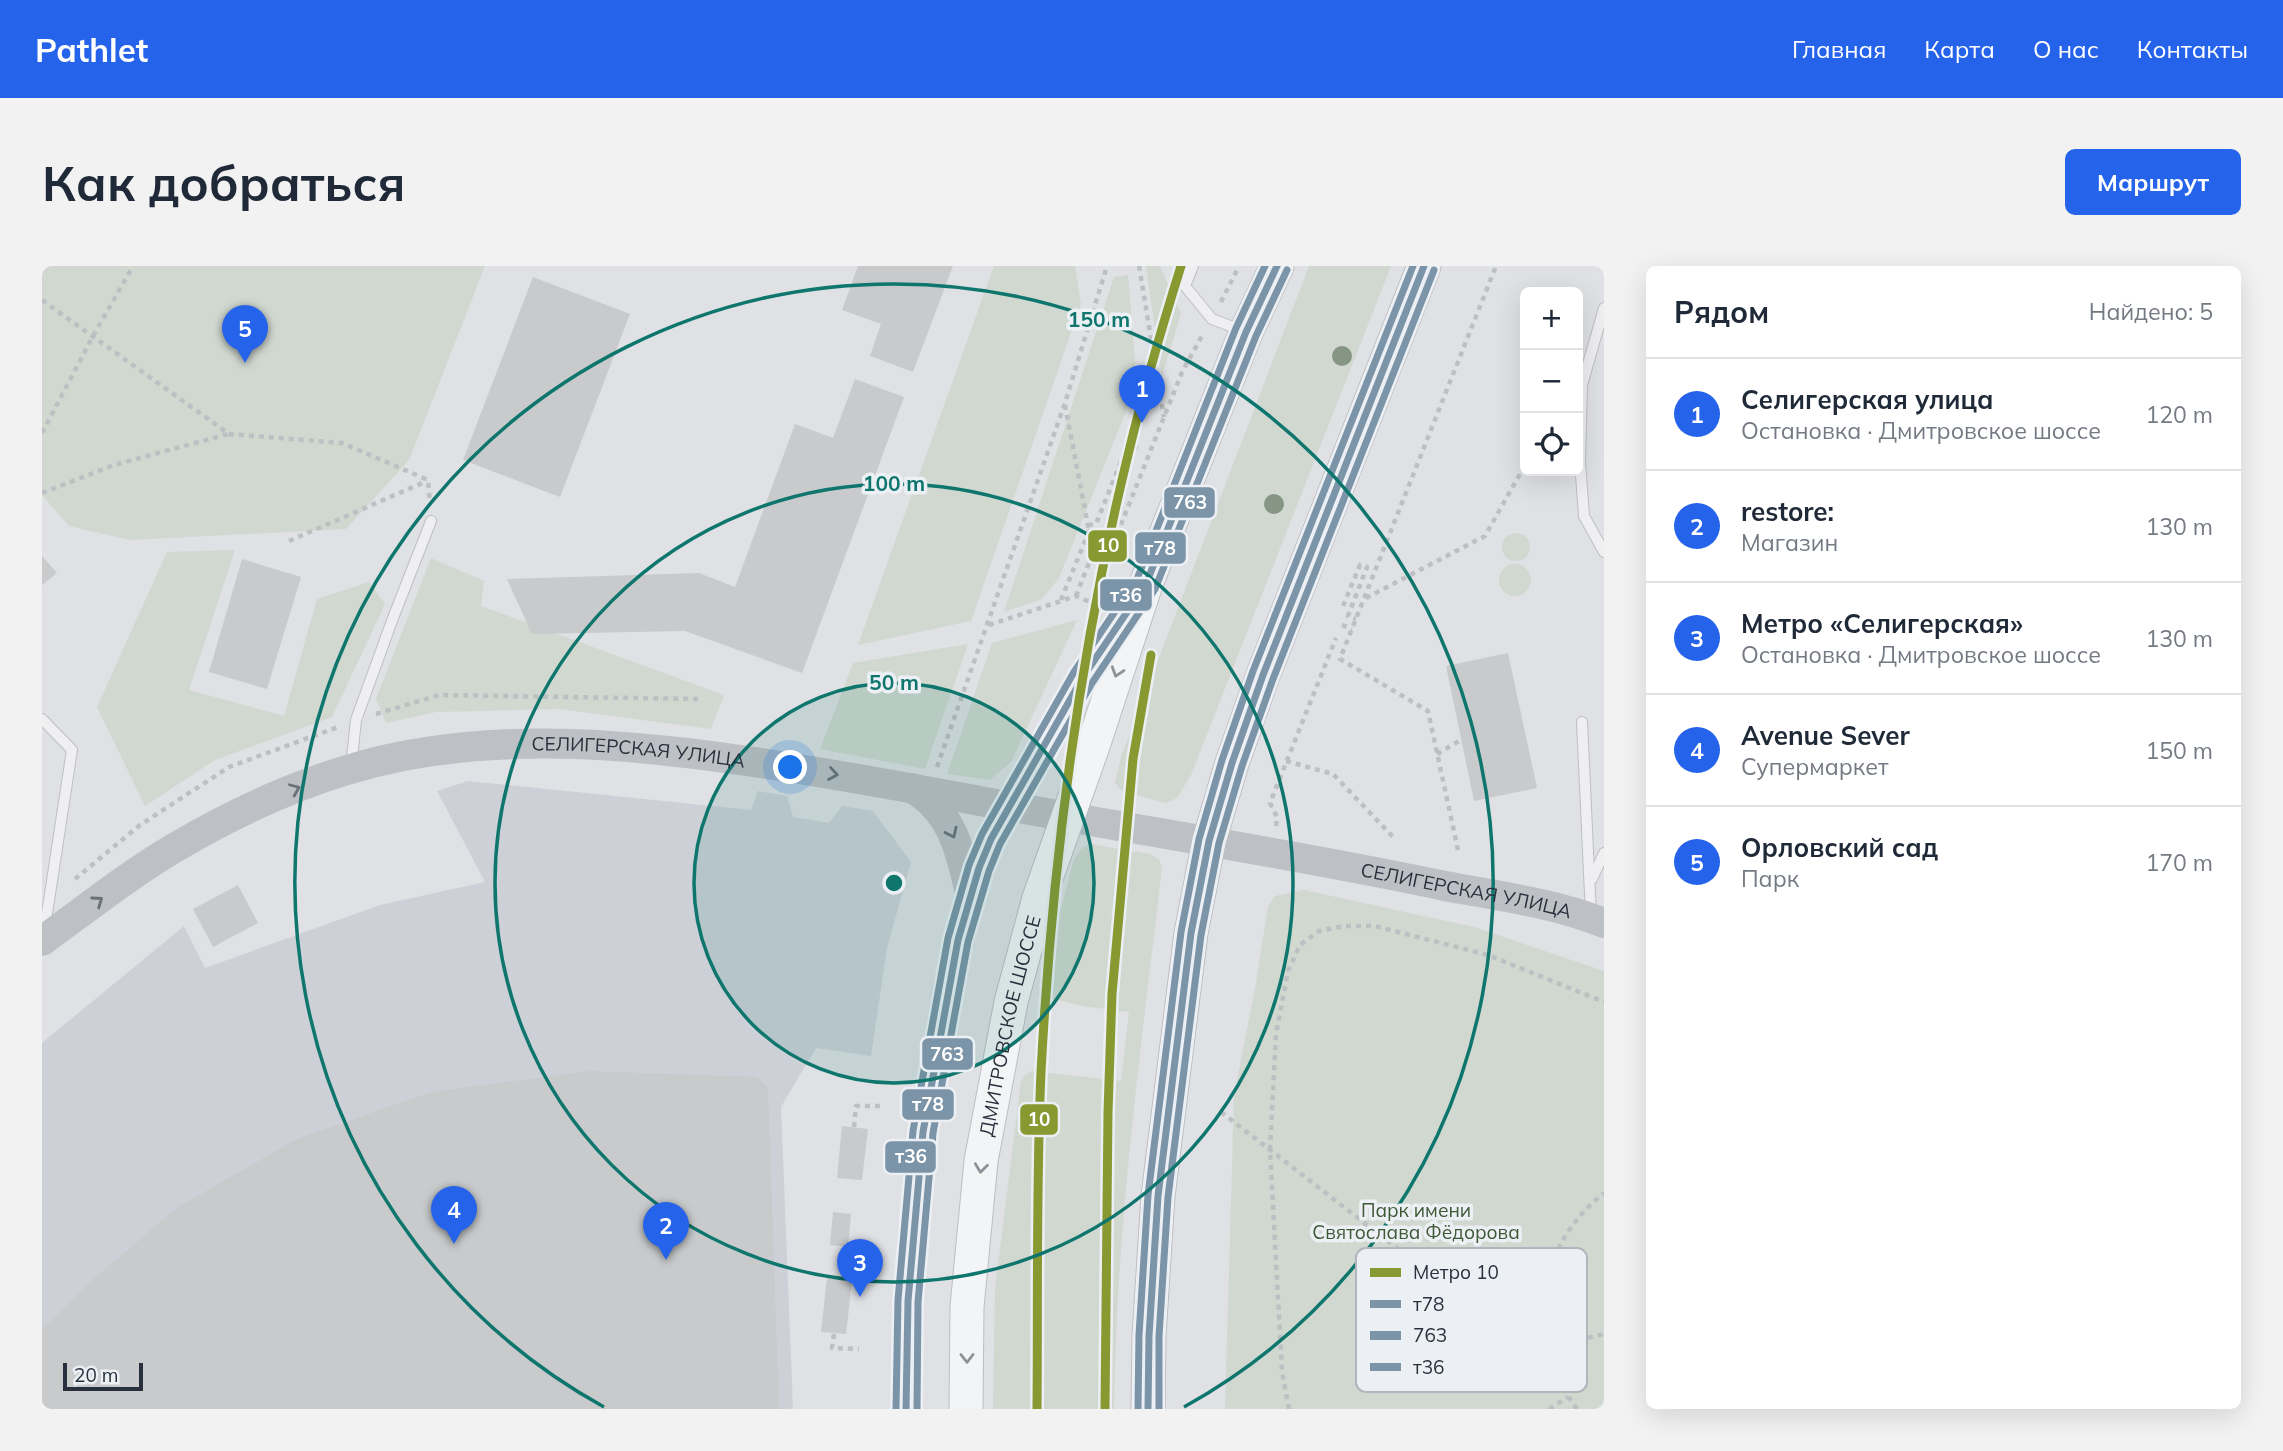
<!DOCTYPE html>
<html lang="ru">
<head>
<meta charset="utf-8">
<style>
	body { margin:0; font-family:Mulish,sans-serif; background:#f2f2f3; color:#1f2937 }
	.controls { position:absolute; right:21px; top:21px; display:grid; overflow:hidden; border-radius:10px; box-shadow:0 7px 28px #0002 }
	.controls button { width:63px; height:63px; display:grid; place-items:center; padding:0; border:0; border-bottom:2px solid #e0e1e3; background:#fff; color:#1f2937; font:35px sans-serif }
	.scale { position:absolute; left:21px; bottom:18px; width:80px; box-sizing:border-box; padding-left:7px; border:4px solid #27303c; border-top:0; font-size:19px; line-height:24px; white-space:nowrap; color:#27303c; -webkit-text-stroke:5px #ecf0f4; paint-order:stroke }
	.you { position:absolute; left:749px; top:502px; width:24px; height:24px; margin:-18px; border:5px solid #fff; border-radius:50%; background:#1a73e8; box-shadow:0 0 0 10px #1a73e833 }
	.badge { display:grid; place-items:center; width:46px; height:46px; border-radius:50%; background:#2563eb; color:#fff; font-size:23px; font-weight:700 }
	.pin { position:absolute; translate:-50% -58px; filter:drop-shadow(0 2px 4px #0008) }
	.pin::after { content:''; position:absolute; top:37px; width:24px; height:21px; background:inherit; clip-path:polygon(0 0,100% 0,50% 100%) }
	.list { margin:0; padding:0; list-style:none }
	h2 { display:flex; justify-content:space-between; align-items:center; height:91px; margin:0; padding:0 28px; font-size:30px }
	h2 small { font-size:23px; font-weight:400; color:#747a83 }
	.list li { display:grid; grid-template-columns:46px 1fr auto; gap:21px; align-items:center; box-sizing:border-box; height:112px; padding:0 28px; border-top:2px solid #e0e1e3 }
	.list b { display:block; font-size:26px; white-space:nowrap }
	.list p { margin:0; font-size:23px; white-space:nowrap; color:#747a83 }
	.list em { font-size:23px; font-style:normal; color:#747a83 }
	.icon { flex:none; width:38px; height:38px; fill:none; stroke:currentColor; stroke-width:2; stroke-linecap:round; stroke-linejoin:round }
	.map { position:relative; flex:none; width:1562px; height:1143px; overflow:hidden; border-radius:10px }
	header { display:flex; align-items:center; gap:42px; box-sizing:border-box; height:98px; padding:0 35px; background:#2563eb; color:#fff }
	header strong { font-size:33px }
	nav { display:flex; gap:38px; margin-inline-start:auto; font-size:24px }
	.intro { display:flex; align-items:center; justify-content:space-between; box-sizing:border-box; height:168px; padding:0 42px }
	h1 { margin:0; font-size:49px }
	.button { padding:18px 32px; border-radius:10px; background:#2563eb; color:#fff; font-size:24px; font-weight:700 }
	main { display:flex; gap:42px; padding:0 42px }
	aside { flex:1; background:#fff; border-radius:10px; box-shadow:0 7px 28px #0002 }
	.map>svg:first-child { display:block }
	.built { fill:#cdd1d7 }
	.green { fill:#d0d8d0 }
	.building { fill:#c8cacc }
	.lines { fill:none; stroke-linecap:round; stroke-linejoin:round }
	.lane-casing { stroke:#bdbfc2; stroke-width:12 }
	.primary-casing { stroke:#bcbec2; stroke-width:35 }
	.path { stroke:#bdc0c3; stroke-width:4.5; stroke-dasharray:5 5; stroke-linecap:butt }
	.lane { stroke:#efeff1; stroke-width:10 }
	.secondary { stroke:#bdc0c4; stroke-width:30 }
	.primary { stroke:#f3f4f5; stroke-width:33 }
	.bus-1-casing { stroke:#ecf0f4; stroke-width:12 }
	.bus-2-casing { stroke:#ecf0f4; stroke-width:12 }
	.bus-3-casing { stroke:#ecf0f4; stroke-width:12 }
	.bus-1 { stroke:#7c94a7; stroke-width:7 }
	.bus-2 { stroke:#7c94a7; stroke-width:7 }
	.bus-3 { stroke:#7c94a7; stroke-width:7 }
	.metro-1-casing { stroke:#ecf0f4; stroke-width:14 }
	.metro-1 { stroke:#899932; stroke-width:9 }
	.tree { fill:#869684 }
	.oneway { stroke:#8d9298 }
	.oneway2 { stroke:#6a7179 }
	.ring { fill:none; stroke:#0f766e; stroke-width:3.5 }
	.labels { text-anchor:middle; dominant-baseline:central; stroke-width:7; stroke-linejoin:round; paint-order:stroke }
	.street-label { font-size:19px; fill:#27303c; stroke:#ecf0f4 }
	.park-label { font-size:19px; fill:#3d5835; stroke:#ecf0f4 }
	.key { fill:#ecf0f4; stroke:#b1b6bd; stroke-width:2 }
	.key-label { font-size:19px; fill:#27303c }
	.centre { fill:#0f766e; stroke:#ecf0f4; stroke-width:3.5 }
	.ring-label { font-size:21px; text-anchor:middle; font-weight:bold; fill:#0f766e; stroke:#ecf0f4; stroke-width:7; stroke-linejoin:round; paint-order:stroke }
	.line-badge { stroke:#ecf0f4; stroke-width:2.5 }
	.badge-label { font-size:19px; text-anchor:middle; font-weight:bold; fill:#fff }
</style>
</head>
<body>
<header>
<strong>Pathlet</strong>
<nav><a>Главная</a><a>Карта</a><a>О нас</a><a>Контакты</a></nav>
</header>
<div class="intro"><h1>Как добраться</h1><a class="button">Маршрут</a></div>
<main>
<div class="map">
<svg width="1562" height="1143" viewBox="0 0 1562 1143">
	<rect width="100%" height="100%" fill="#dfe1e4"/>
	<path class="built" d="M 426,515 L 709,544 L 716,525 L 745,530 L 751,551 L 787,557 L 800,540 L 831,545 L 869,596 L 845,682 L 829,790 L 774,782 L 739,841 L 751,1143 L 0,1143 L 0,777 L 142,660 L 163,702 L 338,639 L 443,616 L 395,525 Z"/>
	<g class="green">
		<path d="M 0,0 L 443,0 L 367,194 L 304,263 L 88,274 L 27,260 L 0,229 Z"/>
		<path d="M 952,0 L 1033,0 L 1039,38 L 929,355 L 816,379 Z"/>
		<path d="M 1104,0 L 1118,0 L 1139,48 L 1120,110 Z"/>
		<path d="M 1267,0 L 1349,0 L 1149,509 L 1135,532 L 1124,537 L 1080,525 L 1073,517 L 1079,491 Z"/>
		<path d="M 1086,9 L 1095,118 L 1017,312 L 1000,333 L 962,346 L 1072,11 Z"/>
		<circle cx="1474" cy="281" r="14"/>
		<path d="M 193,284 L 147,424 L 242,450 L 275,333 L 327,316 L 343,338 L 290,451 L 173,494 L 103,540 L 55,441 L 125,286 Z"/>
		<path d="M 389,292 L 442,315 L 439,340 L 682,429 L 669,463 L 517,443 L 394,446 L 344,457 L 334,433 Z"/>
		<circle cx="1473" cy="314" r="16"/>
		<path d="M 1035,354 L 969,496 L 948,514 L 905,508 L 950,377 Z"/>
		<path d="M 926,378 L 883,503 L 778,483 L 811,397 Z"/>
		<path d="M 1048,578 L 1108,588 L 1117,593 L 1120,602 C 1099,782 1074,961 1072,1143 L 951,1143 L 953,1024 L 979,816 L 983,809 L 990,805 L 1079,815 L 1087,746 L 1040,740 L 996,729 L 1032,593 L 1039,583 Z"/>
		<path d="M 1262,624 L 1432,661 L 1562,705 L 1562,1143 L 1183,1143 L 1192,830 L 1214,717 L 1226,640 L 1233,630 Z"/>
	</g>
	<g class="building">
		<path d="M 816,0 L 911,0 L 871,106 L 828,90 L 839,58 L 800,44 Z"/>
		<path d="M 491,11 L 588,48 L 518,231 L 421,194 Z"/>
		<path d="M 813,113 L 862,131 L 760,407 L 643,365 L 490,368 L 465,313 L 657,307 L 693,321 L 753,158 L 791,172 Z"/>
		<path d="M 0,290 L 15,307 L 0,319 Z"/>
		<path d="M 200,293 L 259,311 L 225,423 L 167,406 Z"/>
		<path d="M 1466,387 L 1495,522 L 1432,535 L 1404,400 Z"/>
		<path d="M 196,619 L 216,657 L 171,681 L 151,643 Z"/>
		<path d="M 548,805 L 715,811 L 726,822 L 737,1143 L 0,1143 L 0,1063 L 49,1015 L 136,941 L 255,873 L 389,826 Z"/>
		<path d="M 800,860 L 826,863 L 820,914 L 795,912 Z"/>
		<path d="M 791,946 L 809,948 L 806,981 L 788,979 Z"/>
		<path d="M 785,1012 L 810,1015 L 804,1068 L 779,1066 Z"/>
	</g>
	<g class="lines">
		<g class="lane-casing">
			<g id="lane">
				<path d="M 1151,0 L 1143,20 L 1170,53 L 1199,64"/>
				<path d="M 1562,42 L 1540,119 L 1538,196 L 1542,250 L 1562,286"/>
				<path d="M 0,453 L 30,484 L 2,667"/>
				<path d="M 1540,456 L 1549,649"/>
				<path d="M 309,501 L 314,454 L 351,352 L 389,255"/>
				<path d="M 1550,613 L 1562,587"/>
			</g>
		</g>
		<g class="primary-casing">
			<g id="primary">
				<path id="s2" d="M 924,1143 L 925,1041 L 939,895 L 969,736 L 997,632 L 1050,483 L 1104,318 L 1204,66 L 1235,0"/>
				<path d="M 1106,1143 L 1107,1070 L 1116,930 L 1149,667 L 1167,575 L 1190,497 L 1221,409 L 1382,0"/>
			</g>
		</g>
		<g class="path">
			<path d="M 1097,0 L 1122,151"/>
			<path d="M 0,34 L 187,168 L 300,177 L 386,214 L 388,238"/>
			<path d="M 1179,36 L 1197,0"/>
			<path d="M 1023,139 L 1047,265"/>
			<path d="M 0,167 L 51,70 L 91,0"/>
			<path d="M 0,227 L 72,199 L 186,168"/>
			<path d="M 1046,259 L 1054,258 L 1086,178 L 1094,181 L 1066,251"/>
			<path d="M 247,275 L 385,215"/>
			<path d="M 1034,330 L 1052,284"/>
			<path d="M 1324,332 L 1443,270 L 1483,199"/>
			<path d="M 1019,334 L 1047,265 L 1073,275"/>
			<path d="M 1301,340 L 1318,299 L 1325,301 L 1306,350 L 1314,353"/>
			<path d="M 947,359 L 1034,330 L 1048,336 L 1140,106 L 1161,68"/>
			<path d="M 1300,359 L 1310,363"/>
			<path d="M 334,448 L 397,429 L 656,433"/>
			<path d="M 1395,488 L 1419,474"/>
			<path d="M 1244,495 L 1291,508 L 1353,573"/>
			<path d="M 895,501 L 1023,137 L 1065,0"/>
			<path d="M 1234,560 L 1235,551 L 1228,537 L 1294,372"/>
			<path d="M 1416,584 L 1386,445 L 1298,393 L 1454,0"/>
			<path d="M 33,613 L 98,559 L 187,501 L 296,461"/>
			<path d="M 1179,846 L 1488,1085 L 1562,1068"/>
			<path d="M 812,861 L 814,840 L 841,840"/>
			<path d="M 792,1068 L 790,1082 L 817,1083"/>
			<path d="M 1247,1143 L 1240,1105 L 1228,884 L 1234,768 L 1246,705 L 1258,679 L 1277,665 L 1302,660 L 1333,660 L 1446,689 L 1562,736"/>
			<path d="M 1507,1143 L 1526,1131"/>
			<path d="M 1535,1143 C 1482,1071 1492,983 1562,927"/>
		</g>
		<use href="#lane" class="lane"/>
		<g class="secondary">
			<path d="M 870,522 C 910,545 919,586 928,628"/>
			<path id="s1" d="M 0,675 C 44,643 88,608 134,581 C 188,549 246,522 305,504 C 449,460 606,479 751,502 C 864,520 976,543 1089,562 C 1194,580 1299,598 1403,620 C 1456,630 1512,637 1562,657"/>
			<path d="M 864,1143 L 866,1035 L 881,866 L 906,721 L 928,630 L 949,573 L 967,539 L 1041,411 L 1092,336"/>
		</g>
		<use href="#primary" class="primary"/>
		<g class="bus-1-casing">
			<g id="bus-1">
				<path d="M 864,1143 L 866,1035 L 881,866 L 916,674 L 937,602 L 949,573 L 1041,411 L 1104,318 L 1204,66 L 1235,0"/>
				<path d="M 1106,1143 L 1107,1070 L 1116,930 L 1149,667 L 1167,575 L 1190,497 L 1221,409 L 1382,0"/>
			</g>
		</g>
		<g class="bus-2-casing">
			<g id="bus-2">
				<path d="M 875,1143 L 876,1036 L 891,867 L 926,676 L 947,605 L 958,578 L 1050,417 L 1113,323 L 1214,70 L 1245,4"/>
				<path d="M 1117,1143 L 1117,1070 L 1126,931 L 1159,669 L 1177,577 L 1200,500 L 1231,413 L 1392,4"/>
			</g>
		</g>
		<g class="bus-3-casing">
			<g id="bus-3">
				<path d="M 854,1143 L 856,1034 L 871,865 L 906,672 L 927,599 L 940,568 L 1032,406 L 1095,313 L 1194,62 L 1223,0"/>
				<path d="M 1096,1143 L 1097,1069 L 1106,929 L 1139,666 L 1157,573 L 1180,494 L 1211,405 L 1371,0"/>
			</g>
		</g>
		<use href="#bus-1" class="bus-1"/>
		<use href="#bus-2" class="bus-2"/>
		<use href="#bus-3" class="bus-3"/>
		<g class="metro-1-casing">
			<g id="metro-1">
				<path d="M 995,1143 C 996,1031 994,918 999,806 C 1010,598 1037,387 1087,185 C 1102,122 1120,61 1139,0"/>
				<path d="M 1063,1143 L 1066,846 L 1070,728 L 1091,493 L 1109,389"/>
			</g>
		</g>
		<use href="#metro-1" class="metro-1"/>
	</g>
	<g class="tree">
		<circle cx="1300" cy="90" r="10"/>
		<circle cx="1232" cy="238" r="10"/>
	</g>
	<defs><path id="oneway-chevron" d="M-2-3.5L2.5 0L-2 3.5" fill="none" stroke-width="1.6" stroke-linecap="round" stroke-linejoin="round" transform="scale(1.75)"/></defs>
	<g class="oneway">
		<use href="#oneway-chevron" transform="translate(1075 406) rotate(108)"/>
		<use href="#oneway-chevron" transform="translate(939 902) rotate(97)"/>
		<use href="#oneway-chevron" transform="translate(925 1092) rotate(90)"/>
	</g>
	<g class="oneway2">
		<use href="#oneway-chevron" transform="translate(791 508) rotate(9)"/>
		<use href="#oneway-chevron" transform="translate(253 523) rotate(-23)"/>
		<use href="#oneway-chevron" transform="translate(910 567) rotate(65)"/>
		<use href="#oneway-chevron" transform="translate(56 635) rotate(-35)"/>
	</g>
	<circle cx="852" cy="617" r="200" fill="#0f766e" fill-opacity=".12"/>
	<g class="ring">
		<circle cx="852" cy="617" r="200"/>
		<circle cx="852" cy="617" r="399"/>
		<path d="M562 1141A599 599 0 1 1 1142 1141"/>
	</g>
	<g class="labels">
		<g class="street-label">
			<text stroke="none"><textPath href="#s1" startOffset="646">СЕЛИГЕРСКАЯ УЛИЦА</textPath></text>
			<text stroke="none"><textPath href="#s1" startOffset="1486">СЕЛИГЕРСКАЯ УЛИЦА</textPath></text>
			<text stroke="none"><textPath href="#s2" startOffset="387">ДМИТРОВСКОЕ ШОССЕ</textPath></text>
		</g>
		<g class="park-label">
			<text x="1374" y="944">Парк имени<tspan x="1374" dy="22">Святослава Фёдорова</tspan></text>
		</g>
	</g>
	<rect x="1314" y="982" width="231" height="144" rx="10" class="key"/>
	<rect x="1328" y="1002" width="31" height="9" fill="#899932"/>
	<rect x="1328" y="1034" width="31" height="8" fill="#7c94a7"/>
	<rect x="1328" y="1065" width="31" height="9" fill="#7c94a7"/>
	<rect x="1328" y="1097" width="31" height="8" fill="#7c94a7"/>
	<g class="key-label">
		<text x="1371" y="1013">Метро 10</text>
		<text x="1371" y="1045">т78</text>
		<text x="1371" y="1076">763</text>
		<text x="1371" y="1108">т36</text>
	</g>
	<circle cx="852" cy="617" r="10" class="centre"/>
	<g class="ring-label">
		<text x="1057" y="61">150 m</text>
		<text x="852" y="225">100 m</text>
		<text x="852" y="424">50 m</text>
	</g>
	<g class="line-badge">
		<rect x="1121" y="220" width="53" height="33" rx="7" fill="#7c94a7"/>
		<rect x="1045" y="263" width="41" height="34" rx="7" fill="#899932"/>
		<rect x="1092" y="265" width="53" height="34" rx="7" fill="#7c94a7"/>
		<rect x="1057" y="312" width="54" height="34" rx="7" fill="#7c94a7"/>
		<rect x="879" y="771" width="53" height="34" rx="7" fill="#7c94a7"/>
		<rect x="859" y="822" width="54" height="33" rx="7" fill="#7c94a7"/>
		<rect x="977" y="837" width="40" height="33" rx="7" fill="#899932"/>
		<rect x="842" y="874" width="53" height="34" rx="7" fill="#7c94a7"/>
	</g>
	<g class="badge-label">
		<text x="1148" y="243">763</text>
		<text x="1066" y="286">10</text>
		<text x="1118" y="289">т78</text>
		<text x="1084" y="336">т36</text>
		<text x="905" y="795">763</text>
		<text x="886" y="845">т78</text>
		<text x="997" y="860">10</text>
		<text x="869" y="897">т36</text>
	</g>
</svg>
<div class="controls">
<button>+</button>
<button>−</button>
<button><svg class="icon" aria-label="locate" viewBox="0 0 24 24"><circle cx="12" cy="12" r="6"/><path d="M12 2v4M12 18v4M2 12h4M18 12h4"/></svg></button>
</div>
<div class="scale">20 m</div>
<div class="you"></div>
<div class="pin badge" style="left:1100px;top:157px">1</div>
<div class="pin badge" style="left:624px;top:994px">2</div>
<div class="pin badge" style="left:818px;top:1031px">3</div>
<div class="pin badge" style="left:412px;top:978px">4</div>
<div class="pin badge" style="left:203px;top:97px">5</div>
</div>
<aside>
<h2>Рядом<small>Найдено: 5</small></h2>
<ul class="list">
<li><span class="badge">1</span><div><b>Селигерская улица</b><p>Остановка · Дмитровское шоссе</p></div><em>120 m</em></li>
<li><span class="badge">2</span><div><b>restore:</b><p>Магазин</p></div><em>130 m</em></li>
<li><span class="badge">3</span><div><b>Метро «Селигерская»</b><p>Остановка · Дмитровское шоссе</p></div><em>130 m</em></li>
<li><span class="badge">4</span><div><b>Avenue Sever</b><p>Супермаркет</p></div><em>150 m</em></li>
<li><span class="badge">5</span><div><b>Орловский сад</b><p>Парк</p></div><em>170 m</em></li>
</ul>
</aside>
</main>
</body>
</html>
